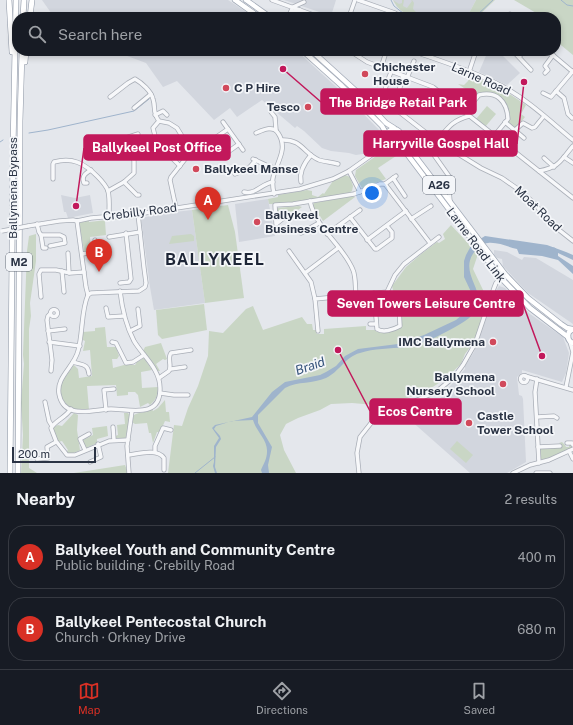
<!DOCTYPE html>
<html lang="en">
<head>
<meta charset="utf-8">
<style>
	body { margin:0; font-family:"Public Sans",sans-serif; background:#242831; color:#f1f3f6 }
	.scale { position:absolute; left:12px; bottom:10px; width:84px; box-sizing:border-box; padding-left:4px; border:2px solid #2b3445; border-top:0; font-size:11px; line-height:14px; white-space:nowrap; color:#2b3445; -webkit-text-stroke:3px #f4f6f9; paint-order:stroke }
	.you { position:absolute; left:372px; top:193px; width:14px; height:14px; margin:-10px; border:3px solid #fff; border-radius:50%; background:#1a73e8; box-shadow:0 0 0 6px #1a73e833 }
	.badge { display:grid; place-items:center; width:26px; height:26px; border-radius:50%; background:#d93025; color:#fff; font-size:13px; font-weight:700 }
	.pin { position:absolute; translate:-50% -33px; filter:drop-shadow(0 1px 2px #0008) }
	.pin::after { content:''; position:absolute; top:21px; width:14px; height:12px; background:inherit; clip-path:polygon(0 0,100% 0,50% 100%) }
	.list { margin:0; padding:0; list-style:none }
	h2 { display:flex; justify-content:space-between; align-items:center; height:52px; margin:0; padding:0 16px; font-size:17px }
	h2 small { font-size:13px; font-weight:400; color:#9ea1a6 }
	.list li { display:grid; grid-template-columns:26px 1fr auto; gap:12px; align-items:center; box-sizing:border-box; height:64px; margin:0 8px 8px; padding:0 8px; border:1px solid #363941; border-radius:16px }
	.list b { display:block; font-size:15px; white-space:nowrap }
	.list p { margin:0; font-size:13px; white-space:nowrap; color:#9ea1a6 }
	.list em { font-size:13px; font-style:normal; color:#9ea1a6 }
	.icon { flex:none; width:22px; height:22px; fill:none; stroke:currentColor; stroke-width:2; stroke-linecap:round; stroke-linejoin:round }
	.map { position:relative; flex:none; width:573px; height:473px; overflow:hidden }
	.search { position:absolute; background:#171b24; box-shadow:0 2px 6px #0003; left:12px; right:12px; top:12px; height:44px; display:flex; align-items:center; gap:10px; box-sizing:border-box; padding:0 14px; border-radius:16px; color:#9ea1a6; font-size:15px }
	.sheet { height:196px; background:#171b24 }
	nav { display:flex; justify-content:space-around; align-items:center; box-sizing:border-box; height:56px; border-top:1px solid #363941; background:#171b24; font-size:11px; color:#9ea1a6 }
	nav a { display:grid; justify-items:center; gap:2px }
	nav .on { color:#d93025 }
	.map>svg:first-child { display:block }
	.built { fill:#d2d6de }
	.green { fill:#c9d6c5 }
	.water { fill:#9fb4cc }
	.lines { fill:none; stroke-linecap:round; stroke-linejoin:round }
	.stream { stroke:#9fb4cc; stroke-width:1 }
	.river { stroke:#9fb4cc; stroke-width:5 }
	.minor-casing { stroke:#a9aeb7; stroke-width:5 }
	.major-casing { stroke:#a3abb8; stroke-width:6 }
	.highway-casing { stroke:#8b94a3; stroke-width:6 }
	.minor { stroke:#f7f8fa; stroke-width:3.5 }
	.major { stroke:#fff; stroke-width:4.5 }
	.highway { stroke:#fff; stroke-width:5 }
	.minor-bridge-casing { stroke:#a9aeb7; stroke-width:5; stroke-linecap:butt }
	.minor-bridge { stroke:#f7f8fa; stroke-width:3.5 }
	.poi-dot { fill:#d1495b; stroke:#f4f6f9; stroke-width:1.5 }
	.labels { text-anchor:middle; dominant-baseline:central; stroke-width:3.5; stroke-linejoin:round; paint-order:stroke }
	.shield { fill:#f4f6f9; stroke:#676e7b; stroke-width:1 }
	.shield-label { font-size:11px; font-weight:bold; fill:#2b3445 }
	.poi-label { font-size:12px; font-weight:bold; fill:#2b3445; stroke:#f4f6f9; text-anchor:start }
	.street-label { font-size:12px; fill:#2b3445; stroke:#f4f6f9 }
	.water-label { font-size:13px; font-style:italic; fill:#34527a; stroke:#f4f6f9 }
	.district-label { font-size:16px; font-weight:bold; letter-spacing:1px; fill:#1d2536; stroke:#f4f6f9 }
	.leader { fill:none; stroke:#c2185b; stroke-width:1.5 }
	.callout-dot { fill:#c2185b; stroke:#f4f6f9; stroke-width:1.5 }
	.callout { fill:#c2185b; stroke:#c2185b; stroke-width:1.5 }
	.callout-label { font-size:13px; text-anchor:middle; font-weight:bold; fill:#fff }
</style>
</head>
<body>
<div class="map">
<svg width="573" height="473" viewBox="0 0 573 473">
	<rect width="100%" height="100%" fill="#e4e7ec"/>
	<g class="built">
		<path d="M 42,0 L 228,0 L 254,17 L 54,17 Z"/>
		<path d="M 284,0 L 336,0 L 331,16 Z"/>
		<path d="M 393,0 L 476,0 L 467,17 L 413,17 L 397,7 Z"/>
		<path d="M 114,51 L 297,51 L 345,95 L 382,133 L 383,135 L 381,142 L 369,153 L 356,155 L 349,153 L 331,151 L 322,148 L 304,131 L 297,126 L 295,128 L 262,100 L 237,117 L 230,108 L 214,120 L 177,81 L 163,87 L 146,63 Z"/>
		<path d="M 488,51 L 495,51 L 501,54 L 520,73 L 507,85 L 479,72 Z"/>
		<path d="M 61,195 L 75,198 L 90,195 L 93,213 L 68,218 L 66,212 L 64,212 Z"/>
		<path d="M 268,199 L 275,236 L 239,242 L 235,204 Z"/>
		<path d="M 192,210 L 205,303 L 154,310 L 150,287 L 141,218 L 166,213 Z"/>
		<path d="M 494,250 L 507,252 L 522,260 L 524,257 L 536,258 L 573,280 L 573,324 L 528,293 L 503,266 L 502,259 L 497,258 L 494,255 Z"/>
		<path d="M 499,286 L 505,288 L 530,314 L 563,337 L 569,353 L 566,373 L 562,382 L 522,370 L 522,373 L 517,377 L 519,395 L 522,396 L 523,399 L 526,462 L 507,473 L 470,473 L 409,419 L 427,411 L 436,404 L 444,393 L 465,369 L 465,366 L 474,352 L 495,292 Z"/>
	</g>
	<g class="green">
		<path d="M 393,0 L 399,4 L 402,3 L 402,0 L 404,0 L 403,6 L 407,8 L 412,1 L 411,0 L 412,0 L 414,3 L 413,9 L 418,14 L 418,17 C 407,17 398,10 393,0 Z"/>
		<path d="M 476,0 L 495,0 L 477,17 L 467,17 Z"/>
		<path d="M 514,0 L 573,0 L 573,55 L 556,41 L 556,33 L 560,24 L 556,23 L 556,17 L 543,17 Z"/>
		<path d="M 471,75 L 505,91 L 526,105 L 521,114 L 525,117 L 516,128 L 514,128 L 508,123 L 505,104 L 494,95 L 474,96 L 469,92 L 469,91 L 467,90 L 458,84 L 464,85 L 468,81 Z"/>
		<path d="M 487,106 L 496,114 L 485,127 L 476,119 Z"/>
		<path d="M 389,147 L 394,148 L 399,154 L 378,168 L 386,179 L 362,188 L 355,176 L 356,170 Z"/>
		<path d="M 345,175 L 350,177 L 353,186 L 352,191 L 347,194 L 285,204 L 269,204 L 268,199 L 278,197 L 278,195 L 307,190 L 312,191 L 312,195 L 318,197 L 323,193 L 324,194 L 333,181 Z"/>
		<path d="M 352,196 L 355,197 L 323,221 L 320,216 L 316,216 L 313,205 L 314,203 Z"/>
		<path d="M 228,205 L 235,232 L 244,298 L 205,303 L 192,210 Z"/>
		<path d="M 299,206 L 302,207 L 287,218 L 284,215 L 277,219 L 277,208 Z"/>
		<path d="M 125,218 L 136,218 L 105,221 L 106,235 L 90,237 L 91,250 L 84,251 L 79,223 L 89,220 L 89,222 Z"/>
		<path d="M 451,225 L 478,254 L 473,269 L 484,292 L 485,299 L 482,324 L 471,346 L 465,354 L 461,364 L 445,379 L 425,392 L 389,404 L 375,405 L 352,403 L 331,404 L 320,410 L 298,418 L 286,424 L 280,435 L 284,450 L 296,473 L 168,473 L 174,425 L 182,426 L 188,408 L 198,386 L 208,356 L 209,331 L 223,333 L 246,309 L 253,306 L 263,330 L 302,317 L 307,324 L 312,324 L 313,330 L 316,330 L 317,334 L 324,334 L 324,329 L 366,326 L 366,330 L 375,330 L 377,332 L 388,332 L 400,328 L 402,325 L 400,297 L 394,294 L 392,286 L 406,267 L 420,255 L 437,242 L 439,243 L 445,239 L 443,234 Z"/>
		<path d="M 36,234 L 36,261 L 30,303 L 31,316 L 29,329 L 29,468 L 37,473 L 21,473 L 23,435 L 21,403 L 24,364 L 23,355 L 27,251 L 29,236 Z"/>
		<path d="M 191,234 L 194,236 L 194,241 L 169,244 L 172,236 Z"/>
		<path d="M 204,304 L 207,330 L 162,339 L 158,335 L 156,310 Z"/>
		<path d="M 105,327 L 107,347 L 116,347 L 119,356 L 117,359 L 112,359 L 113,368 L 124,365 L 135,365 L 137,362 L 144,358 L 152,370 L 141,372 L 142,388 L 158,387 C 158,395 156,400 150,405 L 148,403 L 140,407 L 138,395 L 135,392 L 128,392 L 128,395 L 117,396 L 116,385 L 87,386 L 89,410 L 86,412 L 71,408 L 67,405 L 62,399 L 60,388 L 61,383 L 74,365 L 78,369 L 79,378 L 92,376 L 90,350 L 83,351 L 85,341 L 83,340 L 83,332 L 95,331 L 95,328 Z"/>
		<path d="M 161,343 L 167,359 L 165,360 L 163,359 L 156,364 L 160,371 L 158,371 L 143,351 L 145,347 Z"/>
		<path d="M 165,400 L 166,412 L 169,412 L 170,422 L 165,421 L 160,432 L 157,432 L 153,443 L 151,433 L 149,433 L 147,423 L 135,424 L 132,422 L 134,415 C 139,412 146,413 152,409 L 153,411 L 158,408 Z"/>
		<path d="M 74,413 L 78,415 L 77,430 L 80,450 C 76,452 70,456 66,452 L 68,450 L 62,441 L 58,442 L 53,430 L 54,427 L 58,425 L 62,426 Z"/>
		<path d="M 124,413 L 128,413 L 130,416 L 126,437 L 125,438 L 116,438 L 115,436 L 118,435 L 117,425 L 125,424 Z"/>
		<path d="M 107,426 L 108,436 L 97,439 L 97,443 L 86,448 L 82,442 L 83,440 L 93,435 L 92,428 Z"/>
		<path d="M 457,441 L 473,455 L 466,463 L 450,449 Z"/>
		<path d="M 562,442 L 565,445 L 566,447 L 569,447 L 569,444 L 571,444 L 572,447 C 565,452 550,462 541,459 L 540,448 L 562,447 L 562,445 L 559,443 Z"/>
		<path d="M 125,465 L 128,473 L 74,473 Z"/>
	</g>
	<path class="water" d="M 485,236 L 547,245 L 566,252 L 573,255 L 573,260 L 558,253 L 558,256 L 573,266 L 573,274 L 558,260 L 542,256 L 519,254 L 517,249 C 508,247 498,242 488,243 C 483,243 478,247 475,251 C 454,277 500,297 465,321 C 449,331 424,345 405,347 C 390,349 374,348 360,353 C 345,357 339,372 326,378 C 313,384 298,381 285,388 L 258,415 L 258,423 L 272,447 L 268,465 L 269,473 L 262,473 L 261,470 C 263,465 267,459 267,452 C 268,440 256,431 253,420 L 232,421 L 216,426 L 214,429 L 220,436 L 221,439 L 216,447 L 215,467 L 217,473 L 215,473 L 213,466 L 214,462 L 214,446 L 219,438 L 212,428 L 215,425 L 252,417 L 272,392 L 285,382 L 320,375 L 326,372 L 336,366 L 345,356 L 358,349 L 398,344 L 424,335 L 456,320 L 469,309 L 472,301 L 472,294 L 464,277 L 464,261 L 466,255 L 472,244 Z"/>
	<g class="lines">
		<g class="stream">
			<path d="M 391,0 L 394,6 L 408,17"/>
			<path d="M 561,0 L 567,5 L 573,6"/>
			<path d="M 475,17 L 493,0"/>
			<path d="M 29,133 L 48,130 L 134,111 L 149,99"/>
			<path d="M 0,142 L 3,140"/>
			<path d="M 195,473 L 215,457"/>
		</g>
		<path class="river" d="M 538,249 L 554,250 L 554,252"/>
		<g class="minor-casing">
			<g id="minor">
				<path d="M 272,0 L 319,17"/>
				<path d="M 358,0 L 395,13 L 401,17"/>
				<path d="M 289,15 L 293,7 L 304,2"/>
				<path d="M 286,17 L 295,11 L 300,10"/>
				<path d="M 349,17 L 355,0"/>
				<path d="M 503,17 L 510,14 L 519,17"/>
				<path d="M 350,51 L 367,62 L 433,87 L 573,198"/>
				<path d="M 413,51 C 443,62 474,71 502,86 C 528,100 550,121 573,140"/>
				<path d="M 513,51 L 531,70"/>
				<path d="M 548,51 L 573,72"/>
				<path d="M 519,57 L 524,51"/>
				<path d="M 381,68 L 386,52"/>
				<path d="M 391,72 C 387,83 381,93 389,104 L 434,139 L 481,168 L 502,178 L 522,192 L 535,204 L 549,222 L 573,241"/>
				<path d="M 469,72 L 476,51"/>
				<path d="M 545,73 L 548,70 L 545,66 L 553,55"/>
				<path d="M 403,76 L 399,91 L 415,99"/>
				<path d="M 407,78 L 414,61"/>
				<path d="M 556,91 L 564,98 L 568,114 L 572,118"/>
				<path d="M 543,93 L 551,97 L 573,71"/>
				<path d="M 110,97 L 128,83 L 135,79 C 142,83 151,91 153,99 C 156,108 152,112 159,121 L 169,123 L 177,128 L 185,141 L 187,149 L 186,158 L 171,177 L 170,180 L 176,208"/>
				<path d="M 134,108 L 151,94"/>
				<path d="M 271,112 L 275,117 L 276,130"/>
				<path d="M 465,112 L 479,95 C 497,91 507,101 508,119 L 494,136"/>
				<path d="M 155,115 L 163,111 L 167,115"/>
				<path d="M 223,122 L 243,150"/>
				<path d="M 505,122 L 524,138"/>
				<path d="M 515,130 L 523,123 L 532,128 L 535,127 L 544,116"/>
				<path d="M 256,133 C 263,130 273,125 278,133 C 289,149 276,163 273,178 C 272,183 273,189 274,194"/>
				<path d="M 214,139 L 225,154"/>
				<path d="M 156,140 L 153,128 L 159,121"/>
				<path d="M 282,140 C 302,139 304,154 319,160 C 325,162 331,162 338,164"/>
				<path d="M 437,141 C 448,128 451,121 469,116"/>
				<path d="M 151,142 L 160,139"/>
				<path d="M 440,143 L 434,151 L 434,155 L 451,179 L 449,190 L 450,201"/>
				<path d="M 381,148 L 387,136"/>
				<path d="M 130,149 L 115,156 L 106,149 L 105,146 L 107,144 L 138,134"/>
				<path d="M 188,153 L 202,147 L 228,129"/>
				<path d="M 171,157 L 180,166"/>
				<path d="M 221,157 L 239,144"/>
				<path d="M 564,157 L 573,163"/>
				<path d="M 544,158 L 554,167"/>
				<path d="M 253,159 L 266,165 L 277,169"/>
				<path d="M 349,171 L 360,192"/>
				<path d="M 539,171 C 560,167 560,161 573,146"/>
				<path d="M 235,174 L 248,169 L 256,160"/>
				<path d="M 393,178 L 405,196"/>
				<path d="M 53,179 L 53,164 L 54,162 C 72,157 84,163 97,176 C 101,180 106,185 108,191 C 110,199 109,209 109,217"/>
				<path d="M 124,182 L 137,195 L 139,195"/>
				<path d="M 301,182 C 299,172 305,162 311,155"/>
				<path d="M 87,183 L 84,183 C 81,176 86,173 91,170"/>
				<path d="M 385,184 L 430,243"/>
				<path d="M 438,185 L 445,187 L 450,185"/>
				<path d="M 108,191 L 124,182 L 134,173 L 134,161 L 127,138"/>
				<path d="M 244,192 C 256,195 262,183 273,182"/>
				<path d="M 310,201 C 316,229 343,245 353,270 C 356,277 355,287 356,295"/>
				<path d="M 285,217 L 276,224 L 275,205 L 293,204 L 354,194 L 380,184 L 385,184 L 396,176"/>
				<path d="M 350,217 L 375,249 L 377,249 L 392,238 L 392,232 L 387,226"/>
				<path d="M 411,219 L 431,206"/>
				<path d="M 77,221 L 86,287 L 88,295 C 81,310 83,334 78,351 C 74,367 56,377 59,394 C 64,421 94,409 111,409 C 130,409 161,419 160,388 C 160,369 143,356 134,341 C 126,326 122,308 120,291"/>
				<path d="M 37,224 L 39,232 L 41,235 L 60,235 L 64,237 L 65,243 L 50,246"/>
				<path d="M 28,226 L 59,221 L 73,220 L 77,221 L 91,218 L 138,214 L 300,189 L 333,179 L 349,171 L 380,149 L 393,143"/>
				<path d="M 301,233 L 319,223"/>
				<path d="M 327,234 L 360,210"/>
				<path d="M 41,235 L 43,248 L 46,248"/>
				<path d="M 109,237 L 140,232"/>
				<path d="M 367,240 L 406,211"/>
				<path d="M 289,251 L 311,282 L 315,299"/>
				<path d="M 68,253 L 69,273"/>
				<path d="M 82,254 L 95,252 L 95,240"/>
				<path d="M 62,271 L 64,292"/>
				<path d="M 305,273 L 338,248"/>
				<path d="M 120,283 L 129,282 L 131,279 L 126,233"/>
				<path d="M 374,293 L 377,329 C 383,333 393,330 400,326 L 399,307 L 396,298"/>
				<path d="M 88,295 L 91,293 L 139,291 L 145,287 L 146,283 L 144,268 L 138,214"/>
				<path d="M 41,297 L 39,274 L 41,270 L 56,270 L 70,273 L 84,272"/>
				<path d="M 106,308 L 108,317 L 124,316"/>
				<circle cx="54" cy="313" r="3.5"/>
				<path d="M 363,310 L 375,309"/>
				<path d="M 50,314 L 48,316 L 47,320 L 52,360 L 51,371"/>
				<path d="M 370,324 L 376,324"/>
				<path d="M 48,331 L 65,329"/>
				<path d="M 130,331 L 140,326 L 138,309"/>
				<path d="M 318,331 L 315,299 L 387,292 L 395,275 L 404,264 L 439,237"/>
				<path d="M 49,342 L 80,346"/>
				<path d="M 112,342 L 116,343 L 126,363 L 133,362 L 144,355"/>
				<path d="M 73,362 C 81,365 88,363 89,374"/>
				<path d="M 171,369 L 185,367"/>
				<circle cx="524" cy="379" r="3.5"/>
				<path d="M 525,376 L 573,390"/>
				<path d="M 159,378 L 169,371 C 172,365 167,358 171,353 L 191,350"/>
				<path d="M 537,379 L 535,392 L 539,463"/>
				<path d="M 566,387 L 573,352 L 570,342"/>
				<path d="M 160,393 L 174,395 L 188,395"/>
				<path d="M 45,402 L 49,421 L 52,426"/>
				<path d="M 71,409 C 65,418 56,420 51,428 L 56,441 L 67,455 L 75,455 L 109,441 L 128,440"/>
				<path d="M 106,410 L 104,390 L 114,389"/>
				<path d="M 537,417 L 554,416 L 557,418"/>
				<path d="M 113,427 L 114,440"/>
				<path d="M 567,443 L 572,443 L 573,445"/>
				<path d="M 538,447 L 560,446"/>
				<path d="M 85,450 L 80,439 L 89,434"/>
				<path d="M 569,451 L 573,459"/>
				<path d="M 155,452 L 155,446 L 163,428 L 171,430"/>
				<path d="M 128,455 C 138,454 157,448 164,458 L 164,470"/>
				<path d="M 37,459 L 48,458 L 47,447 L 56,442"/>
				<path d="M 90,462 L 101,457 L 98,444"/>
				<path d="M 129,473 L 127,446 L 132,411"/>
				<path d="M 359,473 L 357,453 L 360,437 L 375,418 L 436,392 L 454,377 L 463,365 L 475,344 L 494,288 L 496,283 L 503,276"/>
				<path d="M 513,473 L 530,465 L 549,460 L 573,449"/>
				<path d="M 536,473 L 550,473"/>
			</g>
		</g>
		<g class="major-casing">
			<g id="major">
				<path d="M 235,0 L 259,17"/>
				<path d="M 246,0 L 270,17"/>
				<path d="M 303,51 L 342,86 L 382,126 L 387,135"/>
				<path d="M 312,51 L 356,91 L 386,123 L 394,128"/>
				<circle cx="394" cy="136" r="7"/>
				<path d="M 402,135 L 403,140 L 505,274 L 528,298 L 561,324 L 567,328 L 572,329"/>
				<path d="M 395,143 L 401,146 L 407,154 L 501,278 L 530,308 L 568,337"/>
				<path d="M 573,329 L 569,332 C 567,337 568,341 573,343"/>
			</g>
		</g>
		<g class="highway-casing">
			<g id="highway">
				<path d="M 9,0 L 12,52"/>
				<path d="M 23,17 L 24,0"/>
				<path d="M 30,17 L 32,0"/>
				<path d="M 25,62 L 26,51"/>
				<path d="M 10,473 L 13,149 L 16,0"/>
				<path d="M 18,473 L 20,121 L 22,51"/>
			</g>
		</g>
		<use href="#minor" class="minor"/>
		<use href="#major" class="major"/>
		<use href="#highway" class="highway"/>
		<g class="minor-bridge-casing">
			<path id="minor-bridge" d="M 2,231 L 28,226"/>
		</g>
		<use href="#minor-bridge" class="minor-bridge"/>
	</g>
	<g class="poi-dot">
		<circle cx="365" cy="74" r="4"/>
		<circle cx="226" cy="88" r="4"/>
		<circle cx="308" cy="107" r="4"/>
		<circle cx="196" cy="169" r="4"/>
		<circle cx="257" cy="222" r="4"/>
		<circle cx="493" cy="342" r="4"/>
		<circle cx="503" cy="384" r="4"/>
		<circle cx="469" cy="423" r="4"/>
	</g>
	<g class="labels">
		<g class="shield">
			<rect x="423" y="176" width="32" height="18" rx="3"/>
			<rect x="6" y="253" width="26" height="18" rx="3"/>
		</g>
		<g class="shield-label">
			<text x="439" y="185">A26</text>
			<text x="19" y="262">M2</text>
		</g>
		<g class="poi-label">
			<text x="373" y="67">Chichester<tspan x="373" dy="14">House</tspan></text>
			<text x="234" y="88">C P Hire</text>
			<text x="300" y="107" text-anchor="end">Tesco</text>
			<text x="204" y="169">Ballykeel Manse</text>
			<text x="265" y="215">Ballykeel<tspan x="265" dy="14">Business Centre</tspan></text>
			<text x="485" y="342" text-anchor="end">IMC Ballymena</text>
			<text x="495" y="377" text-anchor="end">Ballymena<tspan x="495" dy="14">Nursery School</tspan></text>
			<text x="477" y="416">Castle<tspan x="477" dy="14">Tower School</tspan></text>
		</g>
		<g class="street-label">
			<text transform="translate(481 79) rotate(24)">Larne Road</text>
			<text transform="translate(13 188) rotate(-90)">Ballymena Bypass</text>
			<text transform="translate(538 209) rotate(44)">Moat Road</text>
			<text transform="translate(140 212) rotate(-7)">Crebilly Road</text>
			<text transform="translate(476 245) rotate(53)">Larne Road Link</text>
		</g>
		<g class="water-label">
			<text transform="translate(310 366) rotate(-19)">Braid</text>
		</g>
		<g class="district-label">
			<text x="215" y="259">BALLYKEEL</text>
		</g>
	</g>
	<path class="leader" d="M283 69L321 102M524 82L517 144M76 206L84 148M542 356L523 304M338 350L370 411"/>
	<g class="callout-dot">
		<circle cx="283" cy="69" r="4"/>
		<circle cx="524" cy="82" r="4"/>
		<circle cx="76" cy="206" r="4"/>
		<circle cx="542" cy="356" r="4"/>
		<circle cx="338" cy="350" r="4"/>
	</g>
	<g class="callout">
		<rect x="321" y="89" width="155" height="25" rx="4"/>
		<rect x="364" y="131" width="153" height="25" rx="4"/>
		<rect x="84" y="135" width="146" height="25" rx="4"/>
		<rect x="328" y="291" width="195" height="25" rx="4"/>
		<rect x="370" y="399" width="91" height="25" rx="4"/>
	</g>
	<g class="callout-label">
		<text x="398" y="107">The Bridge Retail Park</text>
		<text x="441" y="148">Harryville Gospel Hall</text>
		<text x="157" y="152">Ballykeel Post Office</text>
		<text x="426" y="308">Seven Towers Leisure Centre</text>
		<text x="415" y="416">Ecos Centre</text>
	</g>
</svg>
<div class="scale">200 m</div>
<div class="you"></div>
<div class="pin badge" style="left:208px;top:220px">A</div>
<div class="pin badge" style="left:99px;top:272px">B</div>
<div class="search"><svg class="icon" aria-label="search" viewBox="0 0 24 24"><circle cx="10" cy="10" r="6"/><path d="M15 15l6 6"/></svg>Search here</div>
</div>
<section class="sheet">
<h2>Nearby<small>2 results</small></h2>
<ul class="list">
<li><span class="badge">A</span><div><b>Ballykeel Youth and Community Centre</b><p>Public building · Crebilly Road</p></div><em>400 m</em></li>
<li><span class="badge">B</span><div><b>Ballykeel Pentecostal Church</b><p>Church · Orkney Drive</p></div><em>680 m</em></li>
</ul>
</section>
<nav>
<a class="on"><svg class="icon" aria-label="map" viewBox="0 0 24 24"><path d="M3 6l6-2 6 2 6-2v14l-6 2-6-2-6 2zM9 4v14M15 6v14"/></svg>Map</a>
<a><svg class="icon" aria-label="directions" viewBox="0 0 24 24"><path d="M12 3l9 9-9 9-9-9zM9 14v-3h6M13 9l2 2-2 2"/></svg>Directions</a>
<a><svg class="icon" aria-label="saved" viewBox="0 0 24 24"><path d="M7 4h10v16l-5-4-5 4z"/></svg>Saved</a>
</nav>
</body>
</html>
